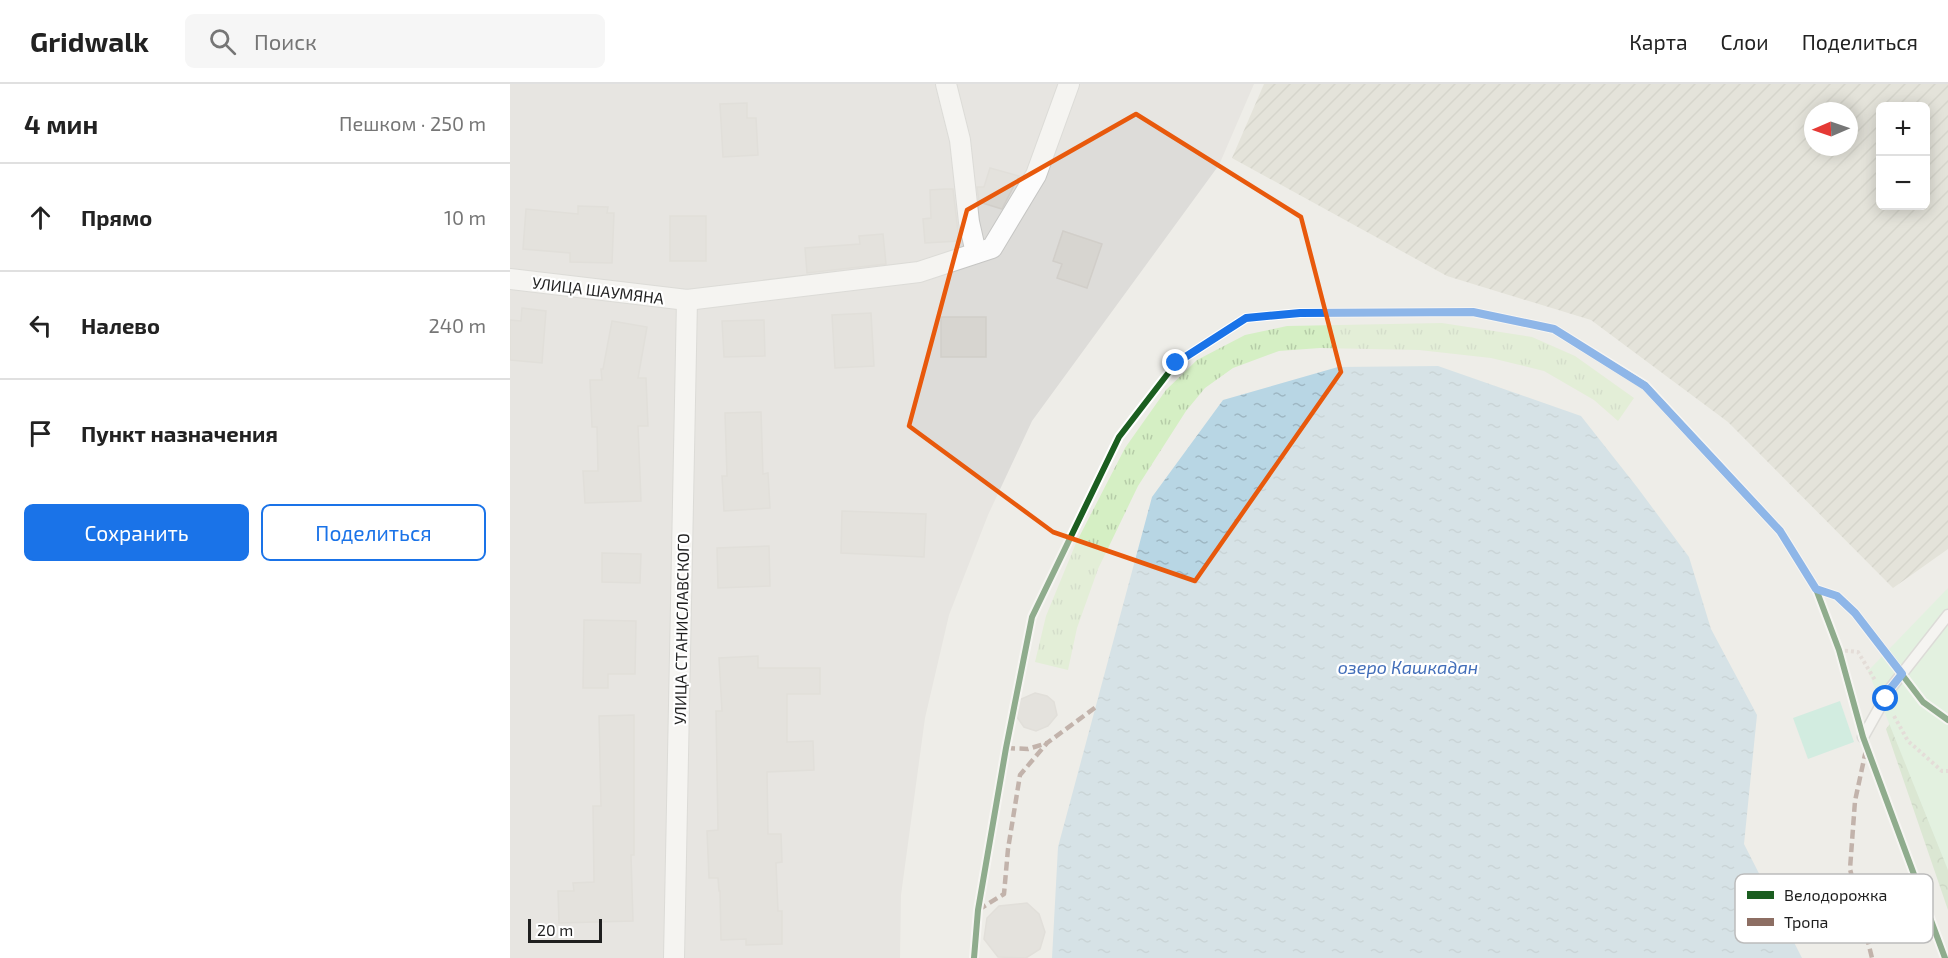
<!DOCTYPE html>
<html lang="ru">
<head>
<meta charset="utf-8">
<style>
	body { margin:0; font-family:"Exo 2",sans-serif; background:#f6f6f6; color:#222 }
	.controls { position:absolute; right:18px; top:18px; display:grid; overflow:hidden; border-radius:9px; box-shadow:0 3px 15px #0003 }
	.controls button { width:54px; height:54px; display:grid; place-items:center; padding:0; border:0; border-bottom:2px solid #e0e0e0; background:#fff; color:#222; font:30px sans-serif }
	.compass { position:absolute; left:1294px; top:18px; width:54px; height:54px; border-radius:50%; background:#fff; box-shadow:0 3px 15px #0003; rotate:268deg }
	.scale { position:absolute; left:18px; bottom:15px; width:74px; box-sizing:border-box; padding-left:6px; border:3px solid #1f1f1f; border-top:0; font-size:16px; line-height:21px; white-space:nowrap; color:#1f1f1f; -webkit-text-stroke:4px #fff; paint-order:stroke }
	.stop { position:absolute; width:18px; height:18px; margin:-14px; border:4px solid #1a73e8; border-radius:50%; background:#fff }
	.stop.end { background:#1a73e8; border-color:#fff; box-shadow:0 2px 6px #0008 }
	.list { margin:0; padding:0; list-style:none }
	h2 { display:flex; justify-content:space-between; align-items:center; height:78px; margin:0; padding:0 24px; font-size:26px }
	h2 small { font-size:20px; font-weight:400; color:#767676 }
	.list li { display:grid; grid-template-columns:39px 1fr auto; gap:18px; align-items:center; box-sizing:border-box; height:108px; padding:0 24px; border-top:2px solid #e0e0e0 }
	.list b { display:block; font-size:22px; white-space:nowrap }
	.list em { font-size:20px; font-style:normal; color:#767676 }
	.actions { display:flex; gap:12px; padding:18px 24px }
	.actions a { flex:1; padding:14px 0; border:2px solid #1a73e8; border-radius:9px; text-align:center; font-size:21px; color:#1a73e8 }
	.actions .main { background:#1a73e8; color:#fff }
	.icon { flex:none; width:33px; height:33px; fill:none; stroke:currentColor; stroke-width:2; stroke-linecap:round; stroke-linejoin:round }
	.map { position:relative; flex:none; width:1438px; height:874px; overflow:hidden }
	header { display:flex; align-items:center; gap:36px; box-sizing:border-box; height:84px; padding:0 30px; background:#fff; border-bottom:2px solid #e0e0e0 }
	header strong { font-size:28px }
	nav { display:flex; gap:33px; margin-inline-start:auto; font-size:21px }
	.search { width:420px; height:54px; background:#f6f6f6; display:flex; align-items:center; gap:15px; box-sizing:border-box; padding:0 21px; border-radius:9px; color:#767676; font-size:22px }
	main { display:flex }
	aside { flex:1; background:#fff }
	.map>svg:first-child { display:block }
	.residential { fill:#dddcd9 }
	.construction { fill:url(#construction-furrows); fill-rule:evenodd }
	.grass { fill:url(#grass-tufts) }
	.forest { fill:url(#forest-crowns) }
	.park { fill:#d4f7d8 }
	.pitch { fill:#afead8 }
	.water { fill:url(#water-ripples) }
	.building { fill:#d7d5d0; stroke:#d1cec9; stroke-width:1.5 }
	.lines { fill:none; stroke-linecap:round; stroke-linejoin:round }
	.service-casing { stroke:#c6c6c4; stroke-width:13 }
	.minor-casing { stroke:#c6c6c4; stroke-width:22 }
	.path { stroke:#d8cbc6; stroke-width:4; stroke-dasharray:3 3; stroke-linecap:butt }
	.service { stroke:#fcfcfc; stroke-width:10 }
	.minor { stroke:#fcfcfc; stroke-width:20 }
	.quiet { stroke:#8d6e63; stroke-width:4.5; stroke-dasharray:9 4.5; stroke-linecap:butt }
	.cycleway-casing { stroke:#fff; stroke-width:10 }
	.cycleway { stroke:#1b5e20; stroke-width:6 }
	.route { stroke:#1a73e8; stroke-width:8 }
	.marked { fill:none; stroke:#e8590c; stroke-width:4.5; stroke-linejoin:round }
	.labels { text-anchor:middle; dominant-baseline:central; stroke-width:4.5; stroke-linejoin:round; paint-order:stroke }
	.street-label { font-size:16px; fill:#1f1f1f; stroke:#fff }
	.water-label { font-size:18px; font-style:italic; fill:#426eb9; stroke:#fff }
	.key { fill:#fff; stroke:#bcbcbc; stroke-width:1.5 }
	.key-label { font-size:16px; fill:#1f1f1f }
</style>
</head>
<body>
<header>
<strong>Gridwalk</strong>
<div class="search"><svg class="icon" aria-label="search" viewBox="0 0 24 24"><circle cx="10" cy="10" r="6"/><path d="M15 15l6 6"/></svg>Поиск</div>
<nav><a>Карта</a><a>Слои</a><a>Поделиться</a></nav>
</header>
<main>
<aside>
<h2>4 мин<small>Пешком · 250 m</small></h2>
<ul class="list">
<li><svg class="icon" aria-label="ahead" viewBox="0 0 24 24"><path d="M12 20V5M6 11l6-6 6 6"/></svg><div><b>Прямо</b></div><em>10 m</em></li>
<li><svg class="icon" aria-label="left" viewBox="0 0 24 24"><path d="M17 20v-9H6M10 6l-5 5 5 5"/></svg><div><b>Налево</b></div><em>240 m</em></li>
<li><svg class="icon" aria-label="arrive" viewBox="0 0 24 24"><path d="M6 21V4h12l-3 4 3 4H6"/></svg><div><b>Пункт назначения</b></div></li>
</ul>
<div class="actions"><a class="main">Сохранить</a><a>Поделиться</a></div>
</aside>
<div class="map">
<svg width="1438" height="874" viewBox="0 0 1438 874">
	<defs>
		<pattern id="construction-furrows" width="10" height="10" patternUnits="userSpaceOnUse" patternTransform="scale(1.5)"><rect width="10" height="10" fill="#d7d8c9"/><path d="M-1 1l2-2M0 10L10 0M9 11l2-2" fill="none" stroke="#b8b9ac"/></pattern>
		<pattern id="grass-tufts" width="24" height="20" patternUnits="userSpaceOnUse" patternTransform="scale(1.5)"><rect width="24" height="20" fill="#d5efc4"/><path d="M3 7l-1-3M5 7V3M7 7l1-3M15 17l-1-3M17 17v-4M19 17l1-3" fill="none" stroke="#b6cca8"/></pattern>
		<pattern id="forest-crowns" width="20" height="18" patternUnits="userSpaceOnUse" patternTransform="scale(1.5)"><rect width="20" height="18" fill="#c3dfba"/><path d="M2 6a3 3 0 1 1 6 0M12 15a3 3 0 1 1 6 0" fill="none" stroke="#a7bf9f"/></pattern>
		<pattern id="water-ripples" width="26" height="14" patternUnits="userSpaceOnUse" patternTransform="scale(1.5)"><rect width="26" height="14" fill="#b8d6e4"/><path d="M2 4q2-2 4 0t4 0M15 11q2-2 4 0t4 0" fill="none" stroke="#9eb7c3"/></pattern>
	</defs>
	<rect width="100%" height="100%" fill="#eeede8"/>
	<path class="residential" d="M 0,0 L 744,0 L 709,81 L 522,337 L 478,431 L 439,531 L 415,634 L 391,811 L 390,874 L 0,874 Z"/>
	<path class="construction" d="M 754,0 L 1438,0 L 1438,465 L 1383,504 L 1218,338 L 1081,236 L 937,192 L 722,74 ZM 1370,22 L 1416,22 L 1416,122 L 1370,122 ZM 1303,27 L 1339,27 L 1339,63 L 1303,63 Z"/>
	<path class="grass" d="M 932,239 L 1022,253 L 1065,272 L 1124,314 L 1108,337 L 1084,316 L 1034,287 L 981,274 L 909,266 L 810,264 L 769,267 L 723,284 L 695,304 L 676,327 L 628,402 L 588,485 L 567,544 L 558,586 L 525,578 L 536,532 L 566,459 L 615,364 L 656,306 L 687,276 L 735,251 L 777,242 Z"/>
	<path class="forest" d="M 1438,563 L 1438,826 L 1376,645 Z"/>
	<path class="park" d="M 1438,504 L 1438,786 L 1358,587 Z"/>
	<path class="pitch" d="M 1330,617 L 1344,658 L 1298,675 L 1283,634 Z"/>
	<path class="water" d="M 928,282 L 1071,332 L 1127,403 L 1179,473 L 1201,545 L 1247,631 L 1234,760 L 1292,874 L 542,874 L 548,763 L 642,413 L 713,316 L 828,283 Z"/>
	<g class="building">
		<path d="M 237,19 L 237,34 L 246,34 L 248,71 L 213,73 L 210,20 Z"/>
		<path d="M 480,84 L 509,92 L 492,125 L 469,118 L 467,103 L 474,103 Z"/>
		<path d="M 435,105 L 443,105 L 449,157 L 415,159 L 413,135 L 421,134 L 420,106 Z"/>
		<path d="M 68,122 L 98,123 L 97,129 L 104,129 L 102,179 L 60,178 L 60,169 L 13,165 L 16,125 L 68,130 Z"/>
		<rect x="160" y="132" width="36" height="45"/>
		<path d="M 553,147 L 592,160 L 577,204 L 547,194 L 552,180 L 543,177 Z"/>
		<path d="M 373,150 L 376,180 L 297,189 L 295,164 L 350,160 L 349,152 Z"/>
		<path d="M 12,224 L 36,227 L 32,279 L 0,276 L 0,236 L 11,237 Z"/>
		<path d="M 361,229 L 364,282 L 325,284 L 322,231 Z"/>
		<rect x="431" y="233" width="45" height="40"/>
		<path d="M 254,236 L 255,272 L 214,273 L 212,237 Z"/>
		<path d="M 102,237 L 137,243 L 128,294 L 136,294 L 138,342 L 128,342 L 131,417 L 75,419 L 73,387 L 88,387 L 87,343 L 82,343 L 80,296 L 92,296 L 91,285 L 93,285 Z"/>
		<path d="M 251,328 L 253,390 L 258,389 L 260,424 L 214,427 L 212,392 L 217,392 L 215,329 Z"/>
		<path d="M 332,427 L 416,430 L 414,473 L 331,469 Z"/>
		<path d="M 259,462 L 260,502 L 208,504 L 207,464 Z"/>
		<path d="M 92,469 L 131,470 L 130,499 L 92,498 Z"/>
		<path d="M 74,536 L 126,537 L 125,590 L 98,590 L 98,604 L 73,604 Z"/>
		<path d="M 248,572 L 248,584 L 310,584 L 310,610 L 277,610 L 277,658 L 303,657 L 304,686 L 257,688 L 258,750 L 271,750 L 272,778 L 266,779 L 268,827 L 272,827 L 272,860 L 236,861 L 236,855 L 211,856 L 210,807 L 209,807 L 208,794 L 199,794 L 197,747 L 208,746 L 206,627 L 212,627 L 209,574 Z"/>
		<path d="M 525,609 L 537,612 L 544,618 L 547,631 L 538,642 L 526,647 L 514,643 L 507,633 L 509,616 Z"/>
		<path d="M 124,631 L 124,771 L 121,771 L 123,837 L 49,839 L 48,807 L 64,807 L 63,799 L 84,798 L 83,722 L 91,722 L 89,632 Z"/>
		<path d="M 517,819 L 529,830 L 535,848 L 530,865 L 516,874 L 488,873 L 474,855 L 477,834 L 489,822 Z"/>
	</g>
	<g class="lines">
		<g class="service-casing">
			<path id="service" d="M 1353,653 L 1380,605 L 1438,531"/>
		</g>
		<g class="minor-casing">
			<g id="minor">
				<path d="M 436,0 L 450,56 L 459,138 L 466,169"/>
				<path d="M 0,195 L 177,216 L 409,188 L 482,164 L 526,91 L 559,0"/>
				<path d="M 164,874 L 177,216"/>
			</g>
		</g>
		<g class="path">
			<path d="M 1329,566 L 1348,568 L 1365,596"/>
			<path d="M 1384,632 L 1398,657 L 1432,687 L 1438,687"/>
		</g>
		<use href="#service" class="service"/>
		<use href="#minor" class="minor"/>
		<g class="quiet">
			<path d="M 496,664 L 518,665 L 537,659"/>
			<path d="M 1356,666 L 1345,717 L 1340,785 L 1362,874"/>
			<path d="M 468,826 L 494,810 L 498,765 L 510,691 L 537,659 L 586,623"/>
		</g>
		<g class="cycleway-casing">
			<g id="cycleway">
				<path d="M 1306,505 L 1327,512 L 1345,529 L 1413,618 L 1438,636"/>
				<path d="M 464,874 L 468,826 L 496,664 L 522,533 L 609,353 L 666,279 L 736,234 L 790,229 L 963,228 L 1044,245 L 1135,301 L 1270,447 L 1306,505 L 1329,566 L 1353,653 L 1435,874"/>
			</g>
		</g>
		<use href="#cycleway" class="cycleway"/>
	</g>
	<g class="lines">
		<path class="route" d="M 666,279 L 736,234 L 790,229 L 963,228 L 1044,245 L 1135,302 L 1270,447 L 1306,505 L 1327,512 L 1345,529 L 1392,590 L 1380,605 L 1376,615"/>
	</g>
	<path d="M0 0H1438V874H0ZM 626,30 L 791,133 L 831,288 L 685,497 L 543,448 L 399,342 L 457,126 Z" fill="#eeede8" fill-opacity=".55" fill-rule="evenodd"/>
	<path class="marked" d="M 626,30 L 791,133 L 831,288 L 685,497 L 543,448 L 399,342 L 457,126 Z"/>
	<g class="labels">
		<g class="street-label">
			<text transform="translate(88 206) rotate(7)">УЛИЦА ШАУМЯНА</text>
			<text transform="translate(171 545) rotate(-89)">УЛИЦА СТАНИСЛАВСКОГО</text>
		</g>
		<g class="water-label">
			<text x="898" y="583">озеро Кашкадан</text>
		</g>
	</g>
	<rect x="1225" y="790" width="198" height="69" rx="9" class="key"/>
	<rect x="1237" y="807" width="27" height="8" fill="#1b5e20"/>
	<rect x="1237" y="834" width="27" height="8" fill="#8d6e63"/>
	<g class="key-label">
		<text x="1274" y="817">Велодорожка</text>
		<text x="1274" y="844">Тропа</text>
	</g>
</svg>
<div class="controls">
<button>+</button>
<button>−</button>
</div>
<svg class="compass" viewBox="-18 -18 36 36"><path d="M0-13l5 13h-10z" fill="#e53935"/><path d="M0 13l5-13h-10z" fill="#767676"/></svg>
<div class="scale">20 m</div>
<div class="stop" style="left:1376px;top:615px"></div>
<div class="stop end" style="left:666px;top:279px"></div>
</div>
</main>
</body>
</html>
